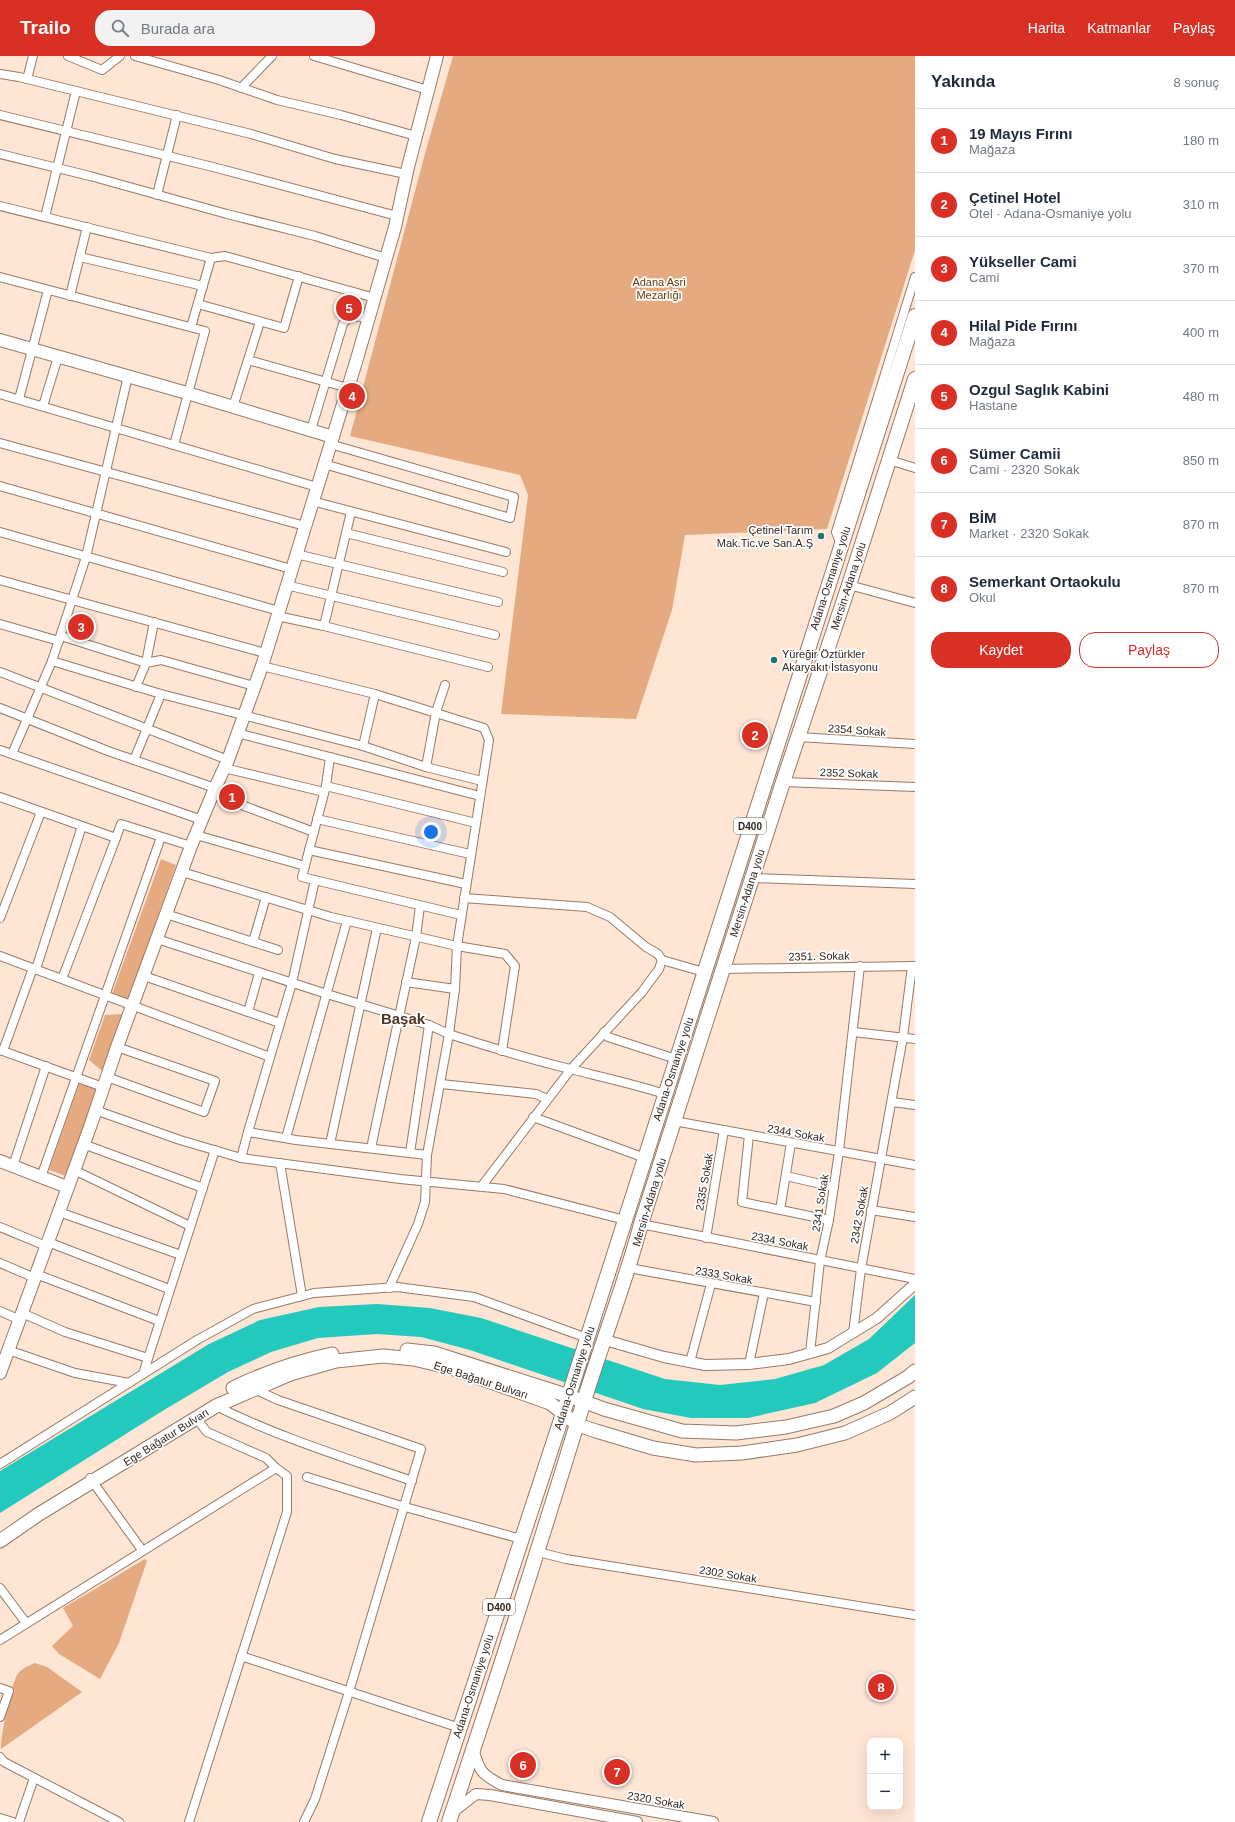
<!DOCTYPE html>
<html lang="tr">
<head>
<meta charset="utf-8">
<style>
	body { margin:0; font-family:Arial,sans-serif; background:#f2f2f3; color:#1f2937 }
	.controls { position:absolute; right:12px; bottom:12px; display:grid; overflow:hidden; border-radius:8px; box-shadow:0 4px 16px #0002 }
	.controls button { width:36px; height:36px; display:grid; place-items:center; padding:0; border:0; border-bottom:1px solid #e0e1e3; background:#fff; color:#1f2937; font:20px sans-serif }
	.you { position:absolute; left:431px; top:776px; width:14px; height:14px; margin:-10px; border:3px solid #fff; border-radius:50%; background:#1a73e8; box-shadow:0 0 0 6px #1a73e833 }
	.badge { display:grid; place-items:center; width:26px; height:26px; border-radius:50%; background:#d93025; color:#fff; font-size:13px; font-weight:700 }
	.pin { position:absolute; translate:-50% -50%; border:2px solid #fff; box-shadow:0 1px 4px #0006 }
	.list { margin:0; padding:0; list-style:none }
	h2 { display:flex; justify-content:space-between; align-items:center; height:52px; margin:0; padding:0 16px; font-size:17px }
	h2 small { font-size:13px; font-weight:400; color:#747a83 }
	.list li { display:grid; grid-template-columns:26px 1fr auto; gap:12px; align-items:center; box-sizing:border-box; height:64px; padding:0 16px; border-top:1px solid #e0e1e3 }
	.list b { display:block; font-size:15px; white-space:nowrap }
	.list p { margin:0; font-size:13px; white-space:nowrap; color:#747a83 }
	.list em { font-size:13px; font-style:normal; color:#747a83 }
	.actions { display:flex; gap:8px; padding:12px 16px }
	.actions a { flex:1; padding:9px 0; border:1px solid #d93025; border-radius:16px; text-align:center; font-size:14px; color:#d93025 }
	.actions .main { background:#d93025; color:#fff }
	.icon { flex:none; width:22px; height:22px; fill:none; stroke:currentColor; stroke-width:2; stroke-linecap:round; stroke-linejoin:round }
	.map { position:relative; flex:none; width:915px; height:1766px; overflow:hidden }
	header { display:flex; align-items:center; gap:24px; box-sizing:border-box; height:56px; padding:0 20px; background:#d93025; color:#fff }
	header strong { font-size:19px }
	nav { display:flex; gap:22px; margin-inline-start:auto; font-size:14px }
	.search { width:280px; height:36px; background:#f2f2f3; display:flex; align-items:center; gap:10px; box-sizing:border-box; padding:0 14px; border-radius:16px; color:#747a83; font-size:15px }
	main { display:flex }
	aside { flex:1; background:#fff }
	.map>svg:first-child { display:block }
	.green { fill:#e5aa80 }
	.water { fill:#24c9bd }
	.lines { fill:none; stroke-linecap:round; stroke-linejoin:round }
	.minor-casing { stroke:#967a67; stroke-width:10 }
	.tertiary-casing { stroke:#967a67; stroke-width:12 }
	.secondary-casing { stroke:#967a67; stroke-width:14 }
	.primary-casing { stroke:#967a67; stroke-width:15 }
	.trunk-casing { stroke:#967a67; stroke-width:16 }
	.minor { stroke:#fff; stroke-width:8 }
	.tertiary { stroke:#fff; stroke-width:10 }
	.secondary { stroke:#fff; stroke-width:12 }
	.primary { stroke:#fff; stroke-width:13 }
	.trunk { stroke:#fff; stroke-width:14 }
	.poi-dot { fill:#28716b; stroke:#fff; stroke-width:1.5 }
	.labels { text-anchor:middle; dominant-baseline:central; stroke-width:3.5; stroke-linejoin:round; paint-order:stroke }
	.shield { fill:#fff; stroke:#706862; stroke-width:1 }
	.shield-label { font-size:10px; font-weight:bold; fill:#33271f }
	.park-label { font-size:11px; fill:#6d3807; stroke:#fff }
	.poi-label { font-size:11px; fill:#33271f; stroke:#fff; text-anchor:end }
	.street-label { font-size:11px; fill:#33271f; stroke:#fff }
	.district-label { font-size:15px; font-weight:bold; fill:#4e3625; stroke:#fff }
</style>
</head>
<body>
<header>
<strong>Trailo</strong>
<div class="search"><svg class="icon" aria-label="search" viewBox="0 0 24 24"><circle cx="10" cy="10" r="6"/><path d="M15 15l6 6"/></svg>Burada ara</div>
<nav><a>Harita</a><a>Katmanlar</a><a>Paylaş</a></nav>
</header>
<main>
<div class="map">
<svg width="915" height="1766" viewBox="0 0 915 1766">
	<rect width="100%" height="100%" fill="#ffe5d4"/>
	<g class="green">
		<path d="M 453,0 L 915,0 L 915,194 L 827,473 L 685,479 L 672,554 L 636,663 L 501,658 L 528,439 L 520,419 L 350,380 L 426,94 Z"/>
		<path d="M 161,803 L 176,809 L 128,944 L 112,938 Z"/>
		<path d="M 122,958 L 102,1015 L 89,1004 L 105,959 Z"/>
		<path d="M 80,1026 L 97,1032 L 66,1120 L 49,1114 Z"/>
		<path d="M 145,1503 L 147,1505 L 119,1587 L 100,1623 L 59,1598 L 52,1590 L 73,1570 L 63,1552 Z"/>
		<path d="M 35,1607 L 47,1611 L 82,1636 L 1,1693 C 0,1684 11,1629 17,1619 C 22,1612 28,1610 35,1607 Z"/>
	</g>
	<path class="water" d="M 915,1239 L 915,1287 L 877,1317 L 815,1347 L 748,1362 L 691,1362 L 643,1353 L 470,1294 L 421,1281 L 377,1278 L 318,1282 L 271,1296 L 228,1316 L 164,1354 L 0,1457 L 0,1415 L 209,1288 L 260,1264 L 319,1251 L 377,1248 L 430,1252 L 481,1262 L 665,1323 L 720,1329 L 775,1323 L 824,1309 L 869,1283 Z"/>
	<g class="lines">
		<g class="minor-casing">
			<g id="minor">
				<path d="M 68,0 L 102,14 L 120,0"/>
				<path d="M 135,0 L 219,24 L 277,44 L 341,59 L 416,80"/>
				<path d="M 314,0 L 428,34"/>
				<path d="M 0,18 L 19,21 L 251,78 L 335,103 L 406,118"/>
				<path d="M 27,23 L 33,0"/>
				<path d="M 241,32 L 272,0"/>
				<path d="M 0,59 L 213,111 L 397,160"/>
				<path d="M 0,98 L 90,120 L 227,158 L 315,180 L 386,202"/>
				<path d="M 157,139 L 177,59"/>
				<path d="M 0,150 L 211,202 L 225,200 L 375,242"/>
				<path d="M 45,161 L 76,35"/>
				<path d="M 80,201 L 203,230"/>
				<path d="M 0,221 L 205,275 L 174,389"/>
				<path d="M 70,240 L 87,171"/>
				<path d="M 198,248 L 284,272 L 299,220"/>
				<path d="M 191,271 L 211,202"/>
				<path d="M 248,304 L 348,332"/>
				<path d="M 0,338 L 317,431"/>
				<path d="M 19,343 L 48,234"/>
				<path d="M 43,350 L 58,301"/>
				<path d="M 233,351 L 260,266"/>
				<path d="M 311,374 L 343,268 C 350,257 358,260 368,263"/>
				<path d="M 0,387 L 305,470"/>
				<path d="M 889,404 L 915,412"/>
				<path d="M 324,408 L 510,462 L 514,441 L 330,388"/>
				<path d="M 0,430 L 291,513"/>
				<path d="M 312,445 L 506,496"/>
				<path d="M 0,476 L 279,555"/>
				<path d="M 346,477 L 503,516"/>
				<path d="M 841,489 L 836,476 L 915,221"/>
				<path d="M 296,498 L 498,546"/>
				<path d="M 0,524 L 265,597"/>
				<path d="M 286,529 L 495,579"/>
				<path d="M 849,529 L 915,547"/>
				<path d="M 277,560 L 324,570 L 488,611"/>
				<path d="M 0,568 L 59,585"/>
				<path d="M 324,570 L 351,456"/>
				<path d="M 61,580 L 146,607 L 161,604 L 254,630"/>
				<path d="M 52,605 L 161,638 L 363,690 L 426,711 L 482,725"/>
				<path d="M 262,610 L 375,638 L 484,672 L 489,684 L 457,890 L 455,933 L 449,978 C 489,991 529,1003 570,1013 C 602,1021 634,1028 665,1038"/>
				<path d="M 0,616 L 228,704"/>
				<path d="M 136,631 L 146,607 L 154,566"/>
				<path d="M 0,652 L 108,695 L 215,732"/>
				<path d="M 237,677 L 480,740"/>
				<path d="M 798,681 L 915,688"/>
				<path d="M 363,690 L 375,638"/>
				<path d="M 0,694 L 202,764"/>
				<path d="M 12,698 L 52,605 L 86,501 L 128,320"/>
				<path d="M 330,701 L 326,730 L 302,821 L 461,859"/>
				<path d="M 134,704 L 161,638"/>
				<path d="M 426,711 L 436,656 L 445,629"/>
				<path d="M 224,712 L 324,736"/>
				<path d="M 783,726 L 915,731"/>
				<path d="M 326,730 L 476,767"/>
				<path d="M 212,738 L 314,776"/>
				<path d="M 0,741 L 116,782 L 121,768 L 191,790"/>
				<path d="M 317,763 L 470,798"/>
				<path d="M 196,779 L 305,810"/>
				<path d="M 309,794 L 466,828"/>
				<path d="M 182,816 L 331,861 L 457,890 L 505,898 L 515,910 L 502,995"/>
				<path d="M 752,822 L 915,828"/>
				<path d="M 464,842 L 587,851 L 610,861 L 646,891 L 658,898 L 662,904 L 659,913 L 642,936 L 571,1013 L 481,1131"/>
				<path d="M 166,858 L 278,894"/>
				<path d="M 0,862 L 41,756"/>
				<path d="M 157,883 L 327,938 L 429,969 L 449,978 L 427,1099 L 425,1146 L 418,1168 L 389,1232"/>
				<path d="M 253,886 L 266,841"/>
				<path d="M 0,900 L 270,1001"/>
				<path d="M 662,904 L 704,916"/>
				<path d="M 36,913 L 82,770"/>
				<path d="M 723,913 L 915,910"/>
				<path d="M 144,920 L 280,967"/>
				<path d="M 62,923 L 116,782"/>
				<path d="M 406,926 L 455,933"/>
				<path d="M 248,956 L 259,917"/>
				<path d="M 604,976 L 608,981 L 676,1003"/>
				<path d="M 853,976 L 915,983"/>
				<path d="M 0,994 L 103,1031"/>
				<path d="M 3,995 L 33,912"/>
				<path d="M 107,1021 L 204,1056 L 215,1025 L 117,991"/>
				<path d="M 441,1028 L 536,1038 L 547,1043"/>
				<path d="M 892,1046 L 915,1049"/>
				<path d="M 95,1054 L 180,1084 L 241,1102 L 248,1076 L 296,1084 L 427,1099"/>
				<path d="M 533,1061 L 645,1102"/>
				<path d="M 674,1065 L 915,1109"/>
				<path d="M 248,1076 L 292,927 L 315,824"/>
				<path d="M 749,1079 L 742,1146 L 829,1164"/>
				<path d="M 286,1082 L 347,865"/>
				<path d="M 83,1088 L 203,1132"/>
				<path d="M 330,1088 L 377,872"/>
				<path d="M 371,1092 L 416,881 L 420,850"/>
				<path d="M 410,1097 L 429,969"/>
				<path d="M 241,1102 L 400,1123 L 504,1133 L 625,1164"/>
				<path d="M 280,1107 L 302,1240"/>
				<path d="M 13,1110 L 46,1010"/>
				<path d="M 74,1114 L 190,1170"/>
				<path d="M 786,1120 L 834,1131"/>
				<path d="M 41,1121 L 161,781"/>
				<path d="M 780,1154 L 791,1087"/>
				<path d="M 871,1154 L 915,1161"/>
				<path d="M 59,1156 L 181,1199"/>
				<path d="M 641,1168 L 915,1223"/>
				<path d="M 0,1171 L 46,1190"/>
				<path d="M 706,1182 L 724,1074"/>
				<path d="M 48,1186 L 169,1233"/>
				<path d="M 0,1207 L 35,1222"/>
				<path d="M 629,1212 L 816,1246"/>
				<path d="M 36,1218 L 159,1265"/>
				<path d="M 0,1255 L 20,1264"/>
				<path d="M 22,1257 L 65,1276 L 148,1302"/>
				<path d="M 853,1277 L 861,1213 L 903,981 L 912,910"/>
				<path d="M 8,1294 L 75,1317 L 129,1327"/>
				<path d="M 810,1297 L 820,1205 L 829,1164 L 839,1095 L 860,910"/>
				<path d="M 690,1306 L 711,1228"/>
				<path d="M 749,1308 L 764,1237"/>
				<path d="M 143,1318 L 197,1284 L 253,1253 L 314,1237 L 397,1231 L 474,1241 L 587,1282"/>
				<path d="M 252,1332 L 278,1344 L 421,1393 L 349,1636 L 315,1743 L 304,1766"/>
				<path d="M 216,1350 C 278,1381 346,1402 412,1425"/>
				<path d="M 196,1362 L 207,1376 L 266,1402 L 276,1412"/>
				<path d="M 0,1408 L 143,1318 L 215,1094"/>
				<path d="M 307,1421 L 405,1451 L 521,1483"/>
				<path d="M 90,1422 L 142,1494"/>
				<path d="M 538,1496 L 566,1503 L 915,1559"/>
				<path d="M 0,1532 L 26,1567"/>
				<path d="M 0,1584 L 276,1412 L 287,1420 L 287,1456 L 189,1766"/>
				<path d="M 241,1600 L 460,1672"/>
				<path d="M 0,1632 L 9,1635 L 0,1661"/>
				<path d="M 0,1701 L 4,1706 L 119,1766"/>
				<path d="M 0,1762 L 13,1766"/>
				<path d="M 19,1766 L 34,1722"/>
			</g>
		</g>
		<g class="tertiary-casing">
			<g id="tertiary">
				<path d="M 605,1284 L 664,1301 L 705,1309 L 749,1308 L 789,1303 L 828,1292 L 877,1262 L 915,1228"/>
				<path d="M 473,1693 C 480,1716 481,1718 502,1729 L 713,1766"/>
				<path d="M 454,1755 L 476,1738 L 490,1739 L 637,1766"/>
			</g>
		</g>
		<g class="secondary-casing">
			<g id="secondary">
				<path d="M 0,284 L 187,337 L 333,381"/>
				<path d="M 0,1105 L 67,1131"/>
				<path d="M 0,1317 L 90,1071 L 117,991 L 191,790 L 215,732 L 228,704 L 262,610 L 356,306 L 395,171 L 408,111 L 437,0"/>
			</g>
		</g>
		<g class="primary-casing">
			<g id="primary">
				<path d="M 407,1294 L 434,1297 L 569,1340 L 604,1353 L 682,1375 L 736,1377 L 786,1371 L 834,1360 L 864,1347 L 908,1321 L 915,1315"/>
				<path d="M 233,1332 C 264,1317 298,1305 332,1298"/>
				<path d="M 0,1485 L 39,1458 L 216,1350 L 290,1318 L 336,1305 L 383,1300 L 414,1303 L 451,1312 L 550,1347 L 578,1369 L 596,1375 L 653,1392 L 696,1399 L 742,1397 L 797,1389 L 845,1377 L 890,1357 L 915,1341"/>
			</g>
		</g>
		<g class="trunk-casing">
			<g id="trunk">
				<path d="M 429,1766 L 570,1336 L 915,260"/>
				<path d="M 449,1766 C 496,1626 541,1486 584,1345 C 602,1286 625,1228 641,1168 L 783,726 L 849,529 L 915,323"/>
			</g>
		</g>
		<use href="#minor" class="minor"/>
		<use href="#tertiary" class="tertiary"/>
		<use href="#secondary" class="secondary"/>
		<use href="#primary" class="primary"/>
		<use href="#trunk" class="trunk"/>
	</g>
	<g class="poi-dot">
		<circle cx="821" cy="480" r="4"/>
		<circle cx="774" cy="604" r="4"/>
	</g>
	<g class="labels">
		<g class="shield">
			<rect x="734" y="762" width="32" height="16" rx="3"/>
			<rect x="483" y="1543" width="32" height="16" rx="3"/>
		</g>
		<g class="shield-label">
			<text x="750" y="770">D400</text>
			<text x="499" y="1551">D400</text>
		</g>
		<g class="park-label">
			<text x="659" y="226">Adana Asri<tspan x="659" dy="13">Mezarlığı</tspan></text>
		</g>
		<g class="poi-label">
			<text x="813" y="474">Çetinel Tarım<tspan x="813" dy="13">Mak.Tic.ve San.A.Ş</tspan></text>
			<text x="782" y="598" text-anchor="start">Yüreğir Öztürkler<tspan x="782" dy="13">Akaryakıt İstasyonu</tspan></text>
		</g>
		<g class="street-label">
			<text transform="translate(830 522) rotate(-72)">Adana-Osmaniye yolu</text>
			<text transform="translate(848 530) rotate(-72)">Mersin-Adana yolu</text>
			<text transform="translate(857 674) rotate(4)">2354 Sokak</text>
			<text transform="translate(849 717) rotate(2)">2352 Sokak</text>
			<text transform="translate(747 837) rotate(-72)">Mersin-Adana yolu</text>
			<text transform="translate(819 900) rotate(-1)">2351. Sokak</text>
			<text transform="translate(673 1013) rotate(-72)">Adana-Osmaniye yolu</text>
			<text transform="translate(796 1077) rotate(10)">2344 Sokak</text>
			<text transform="translate(704 1126) rotate(-80)">2335 Sokak</text>
			<text transform="translate(649 1146) rotate(-73)">Mersin-Adana yolu</text>
			<text transform="translate(820 1147) rotate(-81)">2341 Sokak</text>
			<text transform="translate(859 1159) rotate(-80)">2342 Sokak</text>
			<text transform="translate(780 1185) rotate(11)">2334 Sokak</text>
			<text transform="translate(724 1219) rotate(10)">2333 Sokak</text>
			<text transform="translate(574 1322) rotate(-72)">Adana-Osmaniye yolu</text>
			<text transform="translate(481 1324) rotate(18)">Ege Bağatur Bulvarı</text>
			<text transform="translate(166 1381) rotate(-32)">Ege Bağatur Bulvarı</text>
			<text transform="translate(728 1518) rotate(9)">2302 Sokak</text>
			<text transform="translate(473 1630) rotate(-72)">Adana-Osmaniye yolu</text>
			<text transform="translate(656 1744) rotate(10)">2320 Sokak</text>
		</g>
		<g class="district-label">
			<text x="403" y="962">Başak</text>
		</g>
	</g>
</svg>
<div class="controls">
<button>+</button>
<button>−</button>
</div>
<div class="you"></div>
<div class="pin badge" style="left:232px;top:741px">1</div>
<div class="pin badge" style="left:755px;top:679px">2</div>
<div class="pin badge" style="left:81px;top:571px">3</div>
<div class="pin badge" style="left:352px;top:340px">4</div>
<div class="pin badge" style="left:349px;top:252px">5</div>
<div class="pin badge" style="left:523px;top:1709px">6</div>
<div class="pin badge" style="left:617px;top:1716px">7</div>
<div class="pin badge" style="left:881px;top:1631px">8</div>
</div>
<aside>
<h2>Yakında<small>8 sonuç</small></h2>
<ul class="list">
<li><span class="badge">1</span><div><b>19 Mayıs Fırını</b><p>Mağaza</p></div><em>180 m</em></li>
<li><span class="badge">2</span><div><b>Çetinel Hotel</b><p>Otel · Adana-Osmaniye yolu</p></div><em>310 m</em></li>
<li><span class="badge">3</span><div><b>Yükseller Cami</b><p>Cami</p></div><em>370 m</em></li>
<li><span class="badge">4</span><div><b>Hilal Pide Fırını</b><p>Mağaza</p></div><em>400 m</em></li>
<li><span class="badge">5</span><div><b>Ozgul Saglık Kabini</b><p>Hastane</p></div><em>480 m</em></li>
<li><span class="badge">6</span><div><b>Sümer Camii</b><p>Cami · 2320 Sokak</p></div><em>850 m</em></li>
<li><span class="badge">7</span><div><b>BİM</b><p>Market · 2320 Sokak</p></div><em>870 m</em></li>
<li><span class="badge">8</span><div><b>Semerkant Ortaokulu</b><p>Okul</p></div><em>870 m</em></li>
</ul>
<div class="actions"><a class="main">Kaydet</a><a>Paylaş</a></div>
</aside>
</main>
</body>
</html>
